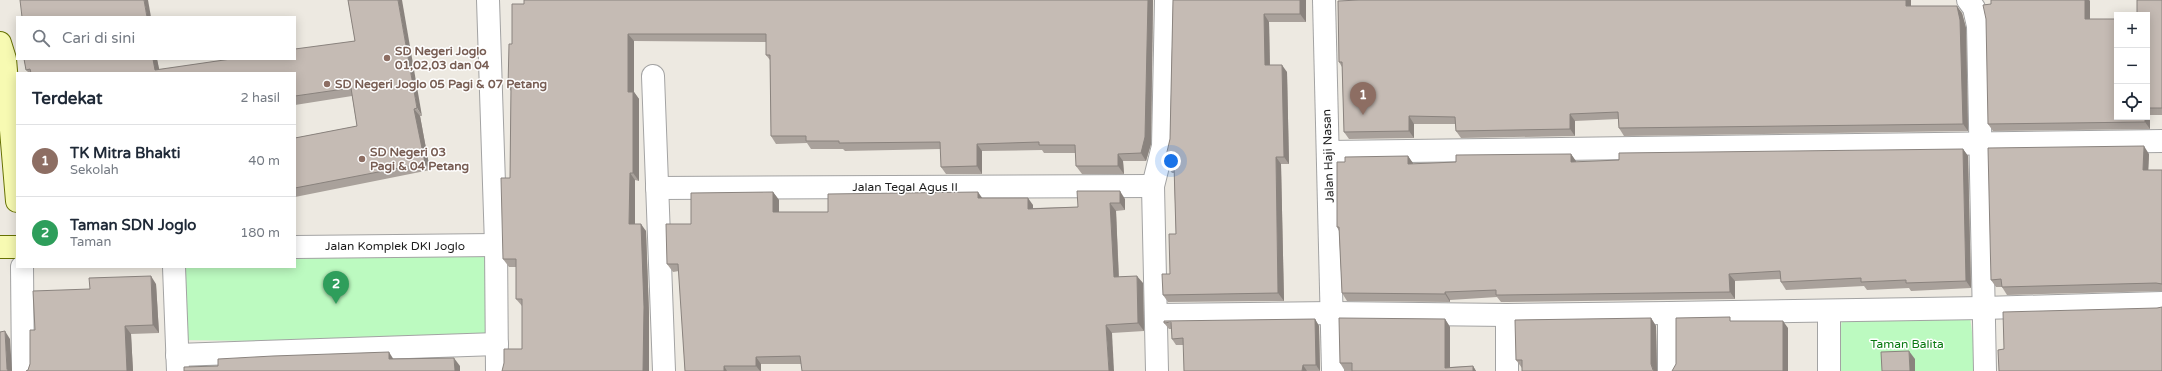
<!DOCTYPE html>
<html lang="id">
<head>
<meta charset="utf-8">
<style>
	body { margin:0; font-family:"Varela Round",sans-serif; background:#f2f2f3; color:#1f2937 }
	.controls { position:absolute; right:12px; top:12px; display:grid; overflow:hidden; border-radius:0px; box-shadow:0 2px 10px #0003 }
	.controls button { width:36px; height:36px; display:grid; place-items:center; padding:0; border:0; border-bottom:1px solid #e0e1e3; background:#fff; color:#1f2937; font:20px sans-serif }
	.you { position:absolute; left:1171px; top:161px; width:14px; height:14px; margin:-10px; border:3px solid #fff; border-radius:50%; background:#1a73e8; box-shadow:0 0 0 6px #1a73e833 }
	.badge { display:grid; place-items:center; width:26px; height:26px; border-radius:50%; background:#c70001; color:#fff; font-size:13px; font-weight:700 }
	.pin { position:absolute; translate:-50% -33px; filter:drop-shadow(0 1px 2px #0008) }
	.pin::after { content:''; position:absolute; top:21px; width:14px; height:12px; background:inherit; clip-path:polygon(0 0,100% 0,50% 100%) }
	.list { margin:0; padding:0; list-style:none }
	h2 { display:flex; justify-content:space-between; align-items:center; height:52px; margin:0; padding:0 16px; font-size:17px }
	h2 small { font-size:13px; font-weight:400; color:#747a83 }
	.list li { display:grid; grid-template-columns:26px 1fr auto; gap:12px; align-items:center; box-sizing:border-box; height:72px; padding:0 16px; border-top:1px solid #e0e1e3 }
	.list b { display:block; font-size:15px; white-space:nowrap }
	.list p { margin:0; font-size:13px; white-space:nowrap; color:#747a83 }
	.list em { font-size:13px; font-style:normal; color:#747a83 }
	.icon { flex:none; width:22px; height:22px; fill:none; stroke:currentColor; stroke-width:2; stroke-linecap:round; stroke-linejoin:round }
	.map { position:relative; flex:none; width:2162px; height:371px; overflow:hidden }
	.search { position:absolute; background:#fff; box-shadow:0 2px 10px #0003; left:16px; top:16px; width:280px; height:44px; display:flex; align-items:center; gap:10px; box-sizing:border-box; padding:0 14px; border-radius:0px; color:#747a83; font-size:15px }
	.panel { position:absolute; background:#fff; box-shadow:0 2px 10px #0003; left:16px; top:72px; width:280px; height:196px; border-radius:0px }
	.map>svg:first-child { display:block }
	.park { fill:#bcfac0 }
	.lines { fill:none; stroke-linecap:round; stroke-linejoin:round }
	.street-casing { stroke:#a3a3a3; stroke-width:24 }
	.secondary-casing { stroke:#677203; stroke-width:24 }
	.street { stroke:#fff; stroke-width:22 }
	.secondary { stroke:#f7fab2; stroke-width:22 }
	.wall { fill:#a9a19b }
	.shaded-wall { fill:#8a837e }
	.building { fill:#c5bbb4; stroke:#8a837e }
	.education-dot { fill:#8d6e63; stroke:#fff; stroke-width:1.5 }
	.labels { text-anchor:middle; dominant-baseline:central; stroke-width:3; stroke-linejoin:round; paint-order:stroke }
	.education-label { font-size:12px; font-weight:bold; fill:#785e54; stroke:#fff; text-anchor:start }
	.street-label { font-size:12px; fill:#1c1c1c; stroke:#fff }
	.park-label { font-size:12px; fill:#0a7a12; stroke:#fff }
</style>
</head>
<body>
<div class="map">
<svg width="2162" height="371" viewBox="0 0 2162 371">
	<rect width="100%" height="100%" fill="#ede9e1"/>
	<g class="park">
		<path d="M 496,245 L 497,344 L 177,340 L 174,267 L 295,267 L 295,256 Z"/>
		<path d="M 1842,317 L 1970,317 L 1977,371 L 1837,371 Z"/>
	</g>
	<g class="lines">
		<g class="street-casing">
			<g id="street">
				<path d="M 488,0 L 496,245 L 497,371"/>
				<path d="M 1324,0 L 1333,371"/>
				<path d="M 1968,0 L 1974,8 L 1978,26 L 1985,371"/>
				<path d="M 653,76 L 664,371"/>
				<path d="M 1328,152 L 2162,141"/>
				<path d="M 657,188 L 1153,186"/>
				<path d="M 295,247 L 496,245"/>
				<path d="M 22,267 L 23,371"/>
				<path d="M 174,267 L 178,371"/>
				<path d="M 1829,311 L 1829,371"/>
				<path d="M 1156,315 L 1333,313 L 1507,315 L 1669,313 L 1983,308 L 2162,303"/>
				<path d="M 1507,315 L 1507,371"/>
				<path d="M 177,355 L 497,344"/>
				<path d="M 1157,371 L 1153,186 L 1163,146 L 1166,0"/>
				<path d="M 1669,371 L 1669,313"/>
			</g>
		</g>
		<g class="secondary-casing">
			<g id="secondary">
				<path d="M 0,43 L 5,59 L 17,201"/>
				<path d="M 0,247 L 17,247"/>
			</g>
		</g>
		<use href="#street" class="street"/>
		<use href="#secondary" class="secondary"/>
	</g>
	<g class="wall">
		<path d="M 348,0 L 422,116 L 420,116 L 430,170 L 295,197 L 295,138 L 357,126 L 352,96 L 295,105 L 295,73 L 29,73 L 26,70 L 24,59 L 157,59 L 159,70 L 355,41 Z"/>
		<path d="M 1153,0 L 1151,144 L 1146,161 L 1123,161 L 1124,174 L 1082,174 L 1076,166 L 1076,153 L 1044,153 L 1042,150 L 982,151 L 982,174 L 946,174 L 941,167 L 941,149 L 845,151 L 843,149 L 811,149 L 807,143 L 776,144 L 771,136 L 770,60 L 766,55 L 766,42 L 634,41 L 634,92 L 639,99 L 639,181 L 635,180 L 635,224 L 646,231 L 649,314 L 649,371 L 502,371 L 522,349 L 522,306 L 516,299 L 516,267 L 509,267 L 503,259 L 510,178 L 511,91 L 508,87 L 512,44 L 524,4 Z"/>
		<path d="M 1173,0 L 1306,0 L 1306,22 L 1269,22 L 1270,65 L 1287,72 L 1289,164 L 1281,164 L 1284,301 L 1168,302 L 1163,295 L 1170,274 L 1176,234 L 1174,173 L 1172,173 L 1166,165 L 1170,139 Z"/>
		<path d="M 1991,0 L 2089,0 L 2090,1 L 2090,19 L 2147,117 L 2147,15 L 2162,0 L 2162,115 L 2150,115 L 2150,129 L 1993,131 L 1988,124 Z"/>
		<path d="M 1911,6 L 1962,13 L 1966,28 L 1968,131 L 1624,136 L 1619,128 L 1618,119 L 1575,121 L 1575,136 L 1461,138 L 1456,131 L 1455,124 L 1414,124 L 1414,138 L 1349,139 L 1344,132 L 1342,67 L 1339,62 Z"/>
		<path d="M 1963,149 L 1968,156 L 1971,288 L 1911,291 L 1909,288 L 1867,290 L 1864,286 L 1786,290 L 1781,282 L 1781,279 L 1735,281 L 1735,299 L 1507,302 L 1501,302 L 1497,297 L 1450,300 L 1450,302 L 1347,301 L 1342,293 L 1339,231 L 1337,227 L 1345,162 L 1408,156 L 1413,164 L 1456,162 L 1571,154 L 1576,162 Z"/>
		<path d="M 2149,154 L 2148,170 L 2162,170 L 2162,291 L 2007,295 L 2002,287 L 1996,287 L 1991,280 Z"/>
		<path d="M 773,192 L 779,200 L 779,212 L 828,212 L 982,198 L 1033,205 L 1033,208 L 1078,207 L 1125,199 L 1125,210 L 1116,211 L 1119,277 L 1143,283 L 1144,331 L 1112,333 L 801,364 L 761,364 L 761,371 L 685,371 L 679,271 L 673,272 L 667,264 L 691,224 Z"/>
		<path d="M 156,284 L 159,333 L 131,334 L 133,371 L 26,371 L 28,370 L 30,364 L 90,289 Z"/>
		<path d="M 1651,318 L 1656,326 L 1657,371 L 1522,371 L 1522,368 L 1516,360 Z"/>
		<path d="M 1315,319 L 1319,326 L 1320,371 L 1184,371 L 1184,345 L 1176,345 L 1172,339 L 1172,329 L 1169,329 L 1164,323 Z"/>
		<path d="M 1445,319 L 1450,327 L 1450,367 L 1473,366 L 1476,371 L 1345,371 L 1340,363 Z"/>
	</g>
	<g class="shaded-wall">
		<path d="M 144,0 L 148,0 L 151,17 L 147,17 Z"/>
		<path d="M 398,0 L 402,0 L 422,116 L 417,108 Z"/>
		<path d="M 1148,0 L 1153,0 L 1151,144 L 1146,161 L 1141,153 Z"/>
		<path d="M 1300,0 L 1306,0 L 1306,22 L 1300,14 Z"/>
		<path d="M 1906,0 L 1911,0 L 1911,13 L 1906,6 Z"/>
		<path d="M 2085,0 L 2089,0 L 2090,1 L 2090,26 L 2085,19 Z"/>
		<path d="M 1957,6 L 1962,13 L 1966,28 L 1968,131 L 1963,124 Z"/>
		<path d="M 1264,14 L 1269,22 L 1270,73 L 1265,65 Z"/>
		<path d="M 628,34 L 634,41 L 634,92 L 639,99 L 639,181 L 633,173 L 628,92 Z"/>
		<path d="M 153,59 L 157,59 L 160,73 L 155,70 Z"/>
		<path d="M 1282,65 L 1287,72 L 1289,164 L 1284,157 Z"/>
		<path d="M 414,109 L 420,116 L 430,170 L 425,163 Z"/>
		<path d="M 2147,111 L 2150,115 L 2150,129 L 2145,122 L 2145,117 L 2147,117 Z"/>
		<path d="M 1570,114 L 1575,121 L 1575,136 L 1570,129 Z"/>
		<path d="M 1409,116 L 1414,124 L 1414,138 L 1409,131 Z"/>
		<path d="M 977,144 L 982,151 L 982,174 L 977,166 Z"/>
		<path d="M 2144,146 L 2149,154 L 2148,177 L 2143,170 Z"/>
		<path d="M 1963,149 L 1968,156 L 1971,288 L 1966,281 Z"/>
		<path d="M 1118,154 L 1123,161 L 1124,174 L 1118,166 Z"/>
		<path d="M 1571,154 L 1576,161 L 1576,170 L 1571,162 Z"/>
		<path d="M 1408,156 L 1413,163 L 1413,172 L 1408,164 Z"/>
		<path d="M 1276,157 L 1281,164 L 1284,301 L 1278,293 Z"/>
		<path d="M 630,173 L 635,180 L 635,231 L 629,224 Z"/>
		<path d="M 1120,191 L 1125,199 L 1125,210 L 1120,203 Z"/>
		<path d="M 773,192 L 779,200 L 779,220 L 773,212 Z"/>
		<path d="M 978,192 L 983,199 L 978,198 Z"/>
		<path d="M 1028,198 L 1033,205 L 1033,216 L 1028,209 Z"/>
		<path d="M 1110,203 L 1116,211 L 1119,285 L 1114,277 Z"/>
		<path d="M 641,224 L 646,231 L 649,314 L 649,371 L 643,371 Z"/>
		<path d="M 1729,274 L 1735,281 L 1735,299 L 1730,292 Z"/>
		<path d="M 151,276 L 156,284 L 159,333 L 153,325 Z"/>
		<path d="M 1137,276 L 1143,283 L 1144,331 L 1138,323 Z"/>
		<path d="M 1445,292 L 1450,300 L 1450,302 L 1445,294 Z"/>
		<path d="M 1651,318 L 1656,326 L 1657,371 L 1654,371 L 1651,364 Z"/>
		<path d="M 1315,319 L 1319,326 L 1320,371 L 1316,365 Z"/>
		<path d="M 1445,319 L 1450,327 L 1450,371 L 1445,368 Z"/>
		<path d="M 1783,321 L 1788,328 L 1788,371 L 1783,371 Z"/>
		<path d="M 1106,325 L 1112,333 L 1114,371 L 1109,371 Z"/>
		<path d="M 125,326 L 131,334 L 133,371 L 127,371 Z"/>
		<path d="M 5,331 L 10,339 L 12,371 L 8,371 L 7,369 Z"/>
		<path d="M 1909,351 L 1915,359 L 1915,371 L 1910,371 Z"/>
		<path d="M 389,352 L 394,360 L 389,359 Z"/>
		<path d="M 756,357 L 761,364 L 761,371 L 760,371 L 756,366 Z"/>
		<path d="M 454,358 L 460,366 L 460,371 L 455,371 Z"/>
		<path d="M 1303,365 L 1307,371 L 1302,371 Z"/>
		<path d="M 724,366 L 727,371 L 724,371 Z"/>
		<path d="M 1473,366 L 1476,371 L 1473,371 Z"/>
	</g>
	<g class="building">
		<path d="M 20,0 L 144,0 L 147,17 L 22,17 Z"/>
		<path d="M 348,0 L 398,0 L 417,108 L 414,109 L 425,163 L 295,188 L 295,138 L 357,126 L 351,88 L 295,96 L 295,73 L 31,73 L 30,69 L 26,70 L 24,59 L 153,59 L 155,70 L 231,59 L 295,59 L 295,49 L 355,41 Z"/>
		<path d="M 524,0 L 1148,0 L 1145,137 L 1141,153 L 1118,154 L 1118,166 L 1076,166 L 1075,145 L 1039,145 L 1039,142 L 977,144 L 977,166 L 941,167 L 940,142 L 839,143 L 839,141 L 806,141 L 806,136 L 771,136 L 770,55 L 766,55 L 766,34 L 628,34 L 628,92 L 633,92 L 633,173 L 630,173 L 629,224 L 641,224 L 644,307 L 643,371 L 502,371 L 504,363 L 504,349 L 522,349 L 522,299 L 516,299 L 516,259 L 503,259 L 501,178 L 510,178 L 511,87 L 508,87 L 509,44 L 512,44 L 512,4 L 524,4 Z"/>
		<path d="M 1173,0 L 1300,0 L 1300,14 L 1264,14 L 1265,65 L 1282,65 L 1284,157 L 1276,157 L 1278,293 L 1163,295 L 1162,274 L 1170,274 L 1169,234 L 1176,234 L 1174,165 L 1166,165 L 1166,156 L 1170,139 Z"/>
		<path d="M 1359,0 L 1906,0 L 1906,6 L 1957,6 L 1960,20 L 1963,124 L 1619,128 L 1618,112 L 1570,114 L 1570,129 L 1456,131 L 1455,117 L 1409,116 L 1409,131 L 1344,132 L 1342,62 L 1339,62 L 1338,1 Z"/>
		<path d="M 1991,0 L 2085,0 L 2085,19 L 2117,19 L 2117,117 L 2145,117 L 2145,122 L 1988,124 L 1986,19 L 1983,5 L 1991,4 Z"/>
		<path d="M 2137,0 L 2162,0 L 2162,108 L 2147,108 L 2147,15 L 2137,15 Z"/>
		<path d="M 2144,146 L 2143,170 L 2162,170 L 2162,284 L 2156,283 L 2002,287 L 2001,279 L 1991,280 L 1988,148 Z"/>
		<path d="M 1963,149 L 1966,281 L 1906,283 L 1906,280 L 1861,282 L 1861,278 L 1781,282 L 1780,271 L 1729,274 L 1730,292 L 1502,295 L 1496,295 L 1496,290 L 1445,292 L 1445,294 L 1342,293 L 1339,227 L 1337,227 L 1337,162 L 1345,162 L 1345,157 L 1408,156 L 1408,164 L 1456,162 L 1456,155 L 1571,154 L 1571,162 L 1619,160 L 1619,153 Z"/>
		<path d="M 1077,191 L 1120,191 L 1120,203 L 1110,203 L 1114,277 L 1137,276 L 1138,323 L 1106,325 L 1109,371 L 802,371 L 800,356 L 756,357 L 756,366 L 724,366 L 724,371 L 685,371 L 678,264 L 667,264 L 666,224 L 691,224 L 691,193 L 773,192 L 773,212 L 828,212 L 828,194 L 978,192 L 978,198 L 1028,198 L 1028,209 L 1078,207 Z"/>
		<path d="M 151,276 L 153,325 L 125,326 L 127,371 L 26,371 L 28,370 L 30,364 L 30,330 L 35,330 L 33,291 L 90,289 L 89,278 Z"/>
		<path d="M 2162,307 L 2162,371 L 1999,371 L 1998,350 L 2004,349 L 2003,312 L 2157,308 Z"/>
		<path d="M 1730,317 L 1730,321 L 1783,321 L 1783,371 L 1672,371 L 1676,364 L 1676,318 Z"/>
		<path d="M 1339,318 L 1445,319 L 1445,368 L 1473,366 L 1473,371 L 1352,371 L 1352,363 L 1340,363 Z"/>
		<path d="M 1651,318 L 1651,364 L 1653,370 L 1655,371 L 1522,371 L 1522,360 L 1516,360 L 1515,320 Z"/>
		<path d="M 1315,319 L 1316,365 L 1303,365 L 1302,371 L 1184,371 L 1183,338 L 1172,339 L 1171,322 L 1164,323 L 1164,321 Z"/>
		<path d="M 5,331 L 7,369 L 8,371 L 0,371 L 0,332 Z"/>
		<path d="M 1909,351 L 1910,371 L 1882,371 L 1881,352 Z"/>
		<path d="M 389,352 L 389,359 L 454,358 L 455,371 L 184,371 L 184,367 L 218,366 L 218,359 L 273,356 Z"/>
	</g>
	<g class="education-dot">
		<circle cx="387" cy="58" r="4"/>
		<circle cx="327" cy="84" r="4"/>
		<circle cx="362" cy="159" r="4"/>
	</g>
	<g class="labels">
		<g class="education-label">
			<text x="395" y="51">SD Negeri Joglo<tspan x="395" dy="14">01,02,03 dan 04</tspan></text>
			<text x="335" y="84">SD Negeri Joglo 05 Pagi &amp; 07 Petang</text>
			<text x="370" y="152">SD Negeri 03<tspan x="370" dy="14">Pagi &amp; 04 Petang</tspan></text>
		</g>
		<g class="street-label">
			<text transform="translate(1328 156) rotate(-92)">Jalan Haji Nasan</text>
			<text x="905" y="187">Jalan Tegal Agus II</text>
			<text x="395" y="246">Jalan Komplek DKI Joglo</text>
		</g>
		<g class="park-label">
			<text x="1907" y="344">Taman Balita</text>
		</g>
	</g>
</svg>
<div class="controls">
<button>+</button>
<button>−</button>
<button><svg class="icon" aria-label="locate" viewBox="0 0 24 24"><circle cx="12" cy="12" r="6"/><path d="M12 2v4M12 18v4M2 12h4M18 12h4"/></svg></button>
</div>
<div class="you"></div>
<div class="pin badge" style="left:1363px;top:115px;background:#8d6e63">1</div>
<div class="pin badge" style="left:336px;top:304px;background:#2e9e5b">2</div>
<div class="search"><svg class="icon" aria-label="search" viewBox="0 0 24 24"><circle cx="10" cy="10" r="6"/><path d="M15 15l6 6"/></svg>Cari di sini</div>
<section class="panel">
<h2>Terdekat<small>2 hasil</small></h2>
<ul class="list">
<li><span class="badge" style="background:#8d6e63">1</span><div><b>TK Mitra Bhakti</b><p>Sekolah</p></div><em>40 m</em></li>
<li><span class="badge" style="background:#2e9e5b">2</span><div><b>Taman SDN Joglo</b><p>Taman</p></div><em>180 m</em></li>
</ul>
</section>
</div>
</body>
</html>
